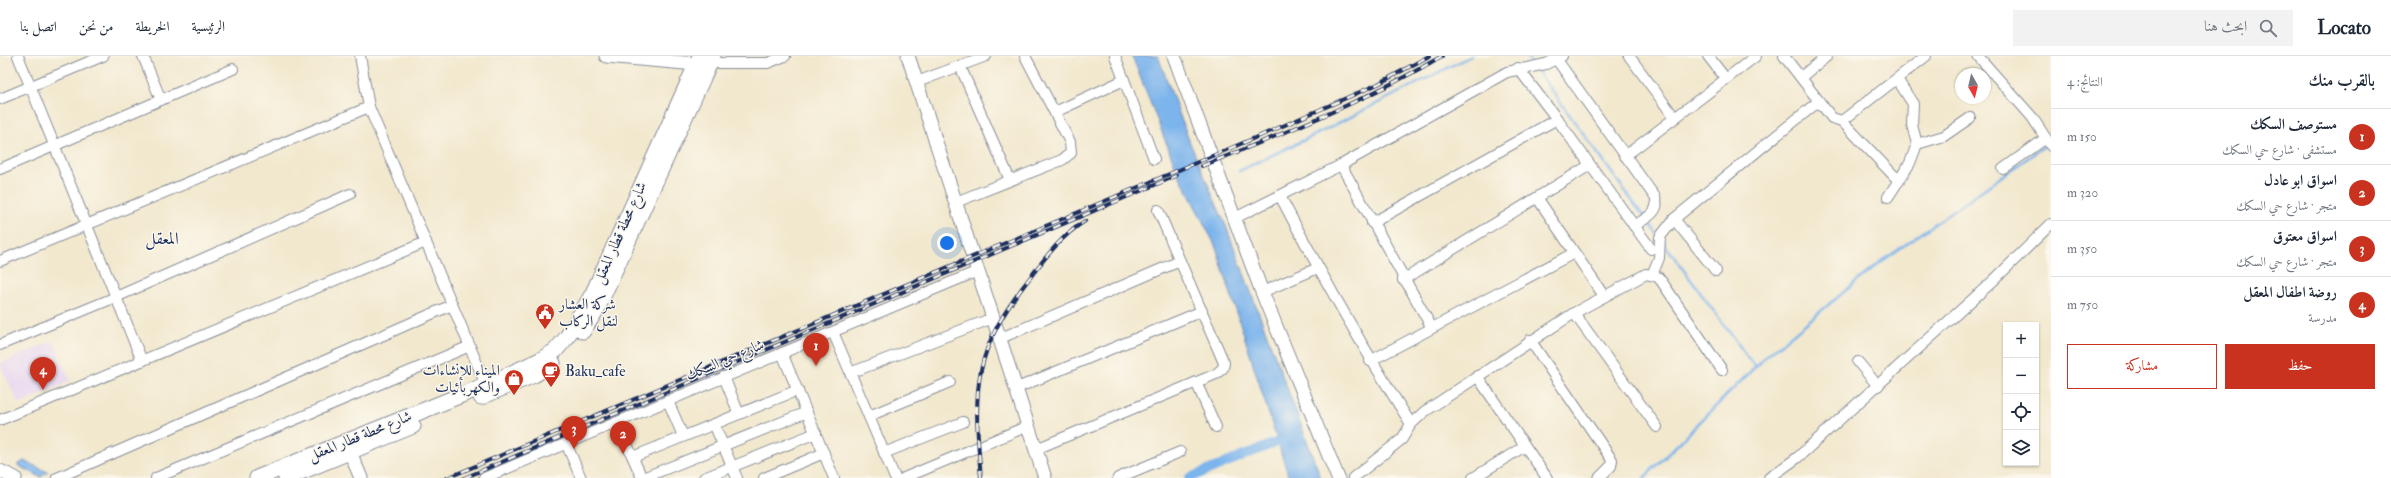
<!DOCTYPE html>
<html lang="ar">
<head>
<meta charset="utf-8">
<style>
	body { margin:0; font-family:"IM FELL Double Pica",Amiri,serif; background:#f2f2f3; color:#1f2937; direction:rtl }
	.controls { position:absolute; right:12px; bottom:12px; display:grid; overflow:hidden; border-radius:0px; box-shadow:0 1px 3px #0004 }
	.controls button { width:36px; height:36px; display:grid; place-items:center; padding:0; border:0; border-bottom:1px solid #e0e1e3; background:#fff; color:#1f2937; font:20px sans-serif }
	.compass { position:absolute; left:1955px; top:12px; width:36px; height:36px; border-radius:50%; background:#fff; box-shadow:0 1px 3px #0004; rotate:172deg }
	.you { position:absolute; left:947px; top:187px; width:14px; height:14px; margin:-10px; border:3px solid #fff; border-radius:50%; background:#1a73e8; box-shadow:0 0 0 6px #1a73e833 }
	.badge { display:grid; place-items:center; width:26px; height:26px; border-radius:50%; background:#c8321e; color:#fff; font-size:13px; font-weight:700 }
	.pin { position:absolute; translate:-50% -33px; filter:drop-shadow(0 1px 2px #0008) }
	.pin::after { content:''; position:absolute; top:21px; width:14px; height:12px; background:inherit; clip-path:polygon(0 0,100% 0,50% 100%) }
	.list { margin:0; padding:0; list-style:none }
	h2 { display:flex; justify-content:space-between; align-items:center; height:52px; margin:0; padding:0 16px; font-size:17px }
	h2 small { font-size:13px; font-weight:400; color:#747a83 }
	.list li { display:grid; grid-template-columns:26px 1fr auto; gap:12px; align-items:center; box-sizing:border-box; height:56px; padding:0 16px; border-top:1px solid #e0e1e3 }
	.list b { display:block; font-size:15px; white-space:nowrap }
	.list p { margin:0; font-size:13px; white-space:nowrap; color:#747a83 }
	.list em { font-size:13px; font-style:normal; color:#747a83 }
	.actions { display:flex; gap:8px; padding:12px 16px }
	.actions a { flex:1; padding:9px 0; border:1px solid #c8321e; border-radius:0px; text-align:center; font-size:14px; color:#c8321e }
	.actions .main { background:#c8321e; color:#fff }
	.icon { flex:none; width:22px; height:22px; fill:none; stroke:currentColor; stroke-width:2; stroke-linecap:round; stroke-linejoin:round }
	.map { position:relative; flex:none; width:2051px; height:422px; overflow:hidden; direction:ltr }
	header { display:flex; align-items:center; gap:24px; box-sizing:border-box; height:56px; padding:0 20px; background:#fff; border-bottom:1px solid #e0e1e3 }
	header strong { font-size:19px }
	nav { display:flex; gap:22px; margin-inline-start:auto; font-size:14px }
	.search { width:280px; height:36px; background:#f2f2f3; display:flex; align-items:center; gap:10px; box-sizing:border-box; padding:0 14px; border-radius:0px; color:#747a83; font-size:15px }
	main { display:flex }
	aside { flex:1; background:#fff }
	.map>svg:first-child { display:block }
	.built { fill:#e5d3f1 }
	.water { fill:#7cb4ec; stroke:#4c72a5 }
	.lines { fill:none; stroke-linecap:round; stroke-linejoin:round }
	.stream { stroke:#7cb4ec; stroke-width:2.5 }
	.canal { stroke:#7cb4ec; stroke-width:9 }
	.street-casing { stroke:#868c96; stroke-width:12 }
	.secondary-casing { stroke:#868c96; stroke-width:15 }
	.primary-casing { stroke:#868c96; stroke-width:17 }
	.street { stroke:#fff; stroke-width:10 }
	.secondary { stroke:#fff; stroke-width:13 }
	.primary { stroke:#fff; stroke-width:15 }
	.rail-casing { stroke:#1b2f5e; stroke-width:4 }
	.rail { stroke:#fbf7ec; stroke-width:2.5; stroke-dasharray:8; stroke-linecap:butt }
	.labels { text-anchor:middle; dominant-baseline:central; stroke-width:3; stroke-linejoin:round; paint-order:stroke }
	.street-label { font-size:15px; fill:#1b2f5e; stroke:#fbf7ec }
	.poi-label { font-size:15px; fill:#1b2f5e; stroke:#fbf7ec; text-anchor:start }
	.quarter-label { font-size:17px; fill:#1b2f5e; stroke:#fbf7ec }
</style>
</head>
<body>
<header>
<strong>Locato</strong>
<div class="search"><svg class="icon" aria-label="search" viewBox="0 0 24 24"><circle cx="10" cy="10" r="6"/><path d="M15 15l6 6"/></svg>ابحث هنا</div>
<nav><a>الرئيسية</a><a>الخريطة</a><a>من نحن</a><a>اتصل بنا</a></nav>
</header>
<main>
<aside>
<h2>بالقرب منك<small>النتائج: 4</small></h2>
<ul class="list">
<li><span class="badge">1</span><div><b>مستوصف السكك</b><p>مستشفى · شارع حي السكك</p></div><em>150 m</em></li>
<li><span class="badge">2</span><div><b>اسواق ابو عادل</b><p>متجر · شارع حي السكك</p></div><em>320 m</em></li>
<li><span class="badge">3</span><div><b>اسواق معتوق</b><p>متجر · شارع حي السكك</p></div><em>350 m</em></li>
<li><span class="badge">4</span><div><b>روضة اطفال المعقل</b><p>مدرسة</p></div><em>750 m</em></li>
</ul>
<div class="actions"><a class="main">حفظ</a><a>مشاركة</a></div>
</aside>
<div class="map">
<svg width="2051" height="422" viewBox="0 0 2051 422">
	<rect width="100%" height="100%" fill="#fbf7ec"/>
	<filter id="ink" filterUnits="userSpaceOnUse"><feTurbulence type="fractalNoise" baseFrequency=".025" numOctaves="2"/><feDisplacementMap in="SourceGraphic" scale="8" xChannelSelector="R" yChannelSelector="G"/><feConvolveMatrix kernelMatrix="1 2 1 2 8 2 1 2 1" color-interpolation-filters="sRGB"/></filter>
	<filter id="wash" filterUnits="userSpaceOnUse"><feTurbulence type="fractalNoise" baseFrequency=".012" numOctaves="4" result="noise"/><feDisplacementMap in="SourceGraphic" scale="16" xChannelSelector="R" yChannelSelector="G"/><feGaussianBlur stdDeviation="0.9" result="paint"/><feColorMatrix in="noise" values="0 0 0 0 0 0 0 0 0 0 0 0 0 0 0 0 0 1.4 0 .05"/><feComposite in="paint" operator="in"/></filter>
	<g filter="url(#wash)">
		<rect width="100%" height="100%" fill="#f2e8ce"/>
		<path class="built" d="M 53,285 L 70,325 L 19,348 L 0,308 Z"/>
		<g class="water">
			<path d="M 1132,0 L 1158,0 L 1190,87 L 1226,170 L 1321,422 L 1289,422 L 1216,191 L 1178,117 Z"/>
			<path d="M 24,405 L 48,416 L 41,421 L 17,409 Z"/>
		</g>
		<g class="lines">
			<g class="stream">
				<path d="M 1526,0 L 1532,8"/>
				<path d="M 1536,13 L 1644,161"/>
				<path d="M 1239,115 L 1319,77 L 1471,0"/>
				<path d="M 1647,165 L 1658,179"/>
				<path d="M 1663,186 L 1755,311"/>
				<path d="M 1644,422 L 1765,301 L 1878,208 L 2046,89"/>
			</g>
			<path class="canal" d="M 1189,422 L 1277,386"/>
		</g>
	</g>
	<g filter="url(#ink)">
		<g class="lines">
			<g class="street-casing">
				<g id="street">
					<path d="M 18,0 L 142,305"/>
					<path d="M 143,0 L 161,44"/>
					<path d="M 360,0 L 369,51 L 486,329"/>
					<path d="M 1115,0 L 1154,103"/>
					<path d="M 1629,0 L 1675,62"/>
					<path d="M 1708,0 L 1726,23"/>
					<path d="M 1784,0 L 1832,62 L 1842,65 L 1926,0"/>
					<path d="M 1978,0 L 2032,61 L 2051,90"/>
					<path d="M 1557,4 L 1655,141 C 1662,156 1644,163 1634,170"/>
					<path d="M 710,7 L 768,7 L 785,0"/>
					<path d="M 960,10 L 1010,124"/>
					<path d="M 1518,12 L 1557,63 L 1651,193"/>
					<path d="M 1801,21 L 1827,0"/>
					<path d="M 1897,23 L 1913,48 L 1912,69 L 1917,88"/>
					<path d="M 917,26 L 986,0"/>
					<path d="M 0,43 L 103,0"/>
					<path d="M 1055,56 L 1124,24"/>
					<path d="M 1842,65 L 1899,125"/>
					<path d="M 1625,100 L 1756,0"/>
					<path d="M 1341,109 L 1432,272"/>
					<path d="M 0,113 L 233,13"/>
					<path d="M 2003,113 L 2046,82"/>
					<path d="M 1280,140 C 1321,218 1364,294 1411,368"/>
					<path d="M 1888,141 L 1910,107 L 1917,88 L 1944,80 L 1970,62"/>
					<path d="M 1538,143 L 1604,240"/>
					<path d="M 956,146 L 1062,104 L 1071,97 L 1070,86 L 1025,0"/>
					<path d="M 1235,162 L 1341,109 L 1507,16 L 1546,8 L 1562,0"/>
					<path d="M 1674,163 L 1716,215"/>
					<path d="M 1372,167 L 1557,63"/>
					<path d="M 0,205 L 369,51"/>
					<path d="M 1652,219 L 1659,202 L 1660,181 L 1674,163 L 1819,45"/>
					<path d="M 1403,224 L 1590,109"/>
					<path d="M 1262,236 L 1318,212"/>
					<path d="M 1574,257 L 1657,371"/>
					<path d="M 833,276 L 895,422"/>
					<path d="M 1001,282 L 1180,205"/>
					<path d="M 1530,284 L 1612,404 L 1611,410 L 1599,422"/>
					<path d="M 0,289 L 116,241 L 350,138"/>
					<path d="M 782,297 L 834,422"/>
					<path d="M 1370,305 L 1574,197"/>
					<path d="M 1858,306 L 1878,330"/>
					<path d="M 850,317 L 993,262"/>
					<path d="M 1477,320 L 1547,422"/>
					<path d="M 724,321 L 739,358"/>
					<path d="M 1196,326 L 1216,371"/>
					<path d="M 1017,332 L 1202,255"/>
					<path d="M 668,345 L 683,380"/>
					<path d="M 869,360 L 950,326"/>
					<path d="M 0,364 L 426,186"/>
					<path d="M 617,366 L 642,422"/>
					<path d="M 714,368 L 737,422"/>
					<path d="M 566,387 L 581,422"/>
					<path d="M 1036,393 L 1216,318 L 1223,312 L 1224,307 L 1158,154"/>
					<path d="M 884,397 L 963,366"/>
					<path d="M 633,401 L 798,334"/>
					<path d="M 57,422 L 452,249"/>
					<path d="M 156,422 L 470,290"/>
					<path d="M 484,422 L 978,215"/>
					<path d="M 643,422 L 807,356"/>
					<path d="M 704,422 L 816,377"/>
					<path d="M 764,422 L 824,397"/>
					<path d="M 904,422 L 1028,370"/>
					<path d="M 1118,422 L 1180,396"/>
					<path d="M 1353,422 L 1402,383 L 1411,368 L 1424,356 L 1574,257 L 1646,218 L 1658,221 L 1662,226 L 1722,314"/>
					<path d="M 1473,422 L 1525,390"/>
					<path d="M 1769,422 L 1797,402 L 1993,225 L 2051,168"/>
				</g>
			</g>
			<g class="secondary-casing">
				<g id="secondary">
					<path d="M 606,0 L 696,8"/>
					<path d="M 908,0 L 1045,422"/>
					<path d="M 1174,0 L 1262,236 L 1338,422"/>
					<path d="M 350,396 L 361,422"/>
					<path d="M 0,415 L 15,422"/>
				</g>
			</g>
			<g class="primary-casing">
				<g id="primary">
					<path d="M 583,275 L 597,253 L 713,0"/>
					<path d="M 481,341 L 534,319 L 553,307"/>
					<path d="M 257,422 L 486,329 L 540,304 L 555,295 L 567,281 L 593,237 L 700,0"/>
					<path d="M 286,422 L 413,370"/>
				</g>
			</g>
			<use href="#street" class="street"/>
			<use href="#secondary" class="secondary"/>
			<use href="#primary" class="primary"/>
			<g class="rail-casing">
				<g id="rail">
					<path d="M 1202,110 C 1284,77 1366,45 1442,0"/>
					<path d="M 447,422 L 1269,76 L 1378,28 L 1429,0"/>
					<path d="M 464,422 L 1176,120"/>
					<path d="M 981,422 C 973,329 972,295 1032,219 C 1047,199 1064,178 1085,165"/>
				</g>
			</g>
			<use href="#rail" class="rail"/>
		</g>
	</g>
	<defs>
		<g id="civic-pin" transform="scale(1)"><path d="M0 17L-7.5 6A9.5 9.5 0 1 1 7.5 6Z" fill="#c8321e" stroke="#fbf7ec"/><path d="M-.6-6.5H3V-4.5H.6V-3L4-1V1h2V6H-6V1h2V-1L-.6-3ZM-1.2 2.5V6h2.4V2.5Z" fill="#fff"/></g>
		<g id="cafe-pin" transform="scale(1)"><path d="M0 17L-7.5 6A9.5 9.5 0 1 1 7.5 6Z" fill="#c8321e" stroke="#fbf7ec"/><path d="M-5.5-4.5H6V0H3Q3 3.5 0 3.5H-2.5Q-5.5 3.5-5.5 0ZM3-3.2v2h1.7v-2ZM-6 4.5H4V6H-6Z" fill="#fff"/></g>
		<g id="shop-pin" transform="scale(1)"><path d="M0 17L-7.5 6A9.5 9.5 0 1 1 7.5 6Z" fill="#c8321e" stroke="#fbf7ec"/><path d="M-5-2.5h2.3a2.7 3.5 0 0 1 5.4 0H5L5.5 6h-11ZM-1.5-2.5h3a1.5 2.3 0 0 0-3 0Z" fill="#fff"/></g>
	</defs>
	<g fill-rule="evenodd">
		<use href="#civic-pin" x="545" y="257"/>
		<use href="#cafe-pin" x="551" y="315"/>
		<use href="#shop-pin" x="514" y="323"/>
	</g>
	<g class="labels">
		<g class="street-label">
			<text transform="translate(620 177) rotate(-66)">شارع محطة قطار المعقل</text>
			<text transform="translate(725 304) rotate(-23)">شارع حي السكك</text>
			<text transform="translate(360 380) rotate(-22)">شارع محطة قطار المعقل</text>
		</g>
		<g class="poi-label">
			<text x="559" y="248">شركة العشار<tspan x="559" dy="17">لنقل الركاب</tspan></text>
			<text x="500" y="314" text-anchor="end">الميناء للإنشاءات<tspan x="500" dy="17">والكهربائيات</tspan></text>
			<text x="565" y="315">Baku_cafe</text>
		</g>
		<g class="quarter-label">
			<text x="162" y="182">المعقل</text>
		</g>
	</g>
</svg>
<div class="controls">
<button>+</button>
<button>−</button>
<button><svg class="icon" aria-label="locate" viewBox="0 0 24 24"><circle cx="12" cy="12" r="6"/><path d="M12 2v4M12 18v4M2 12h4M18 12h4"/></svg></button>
<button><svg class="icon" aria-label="layers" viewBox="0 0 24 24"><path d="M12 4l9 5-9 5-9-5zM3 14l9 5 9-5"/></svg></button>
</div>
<svg class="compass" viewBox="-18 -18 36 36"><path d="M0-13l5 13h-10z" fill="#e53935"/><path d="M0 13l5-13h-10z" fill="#747a83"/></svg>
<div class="you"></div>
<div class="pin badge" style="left:816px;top:310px">1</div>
<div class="pin badge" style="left:623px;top:398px">2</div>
<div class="pin badge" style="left:574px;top:393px">3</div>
<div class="pin badge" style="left:43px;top:334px">4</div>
</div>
</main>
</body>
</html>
